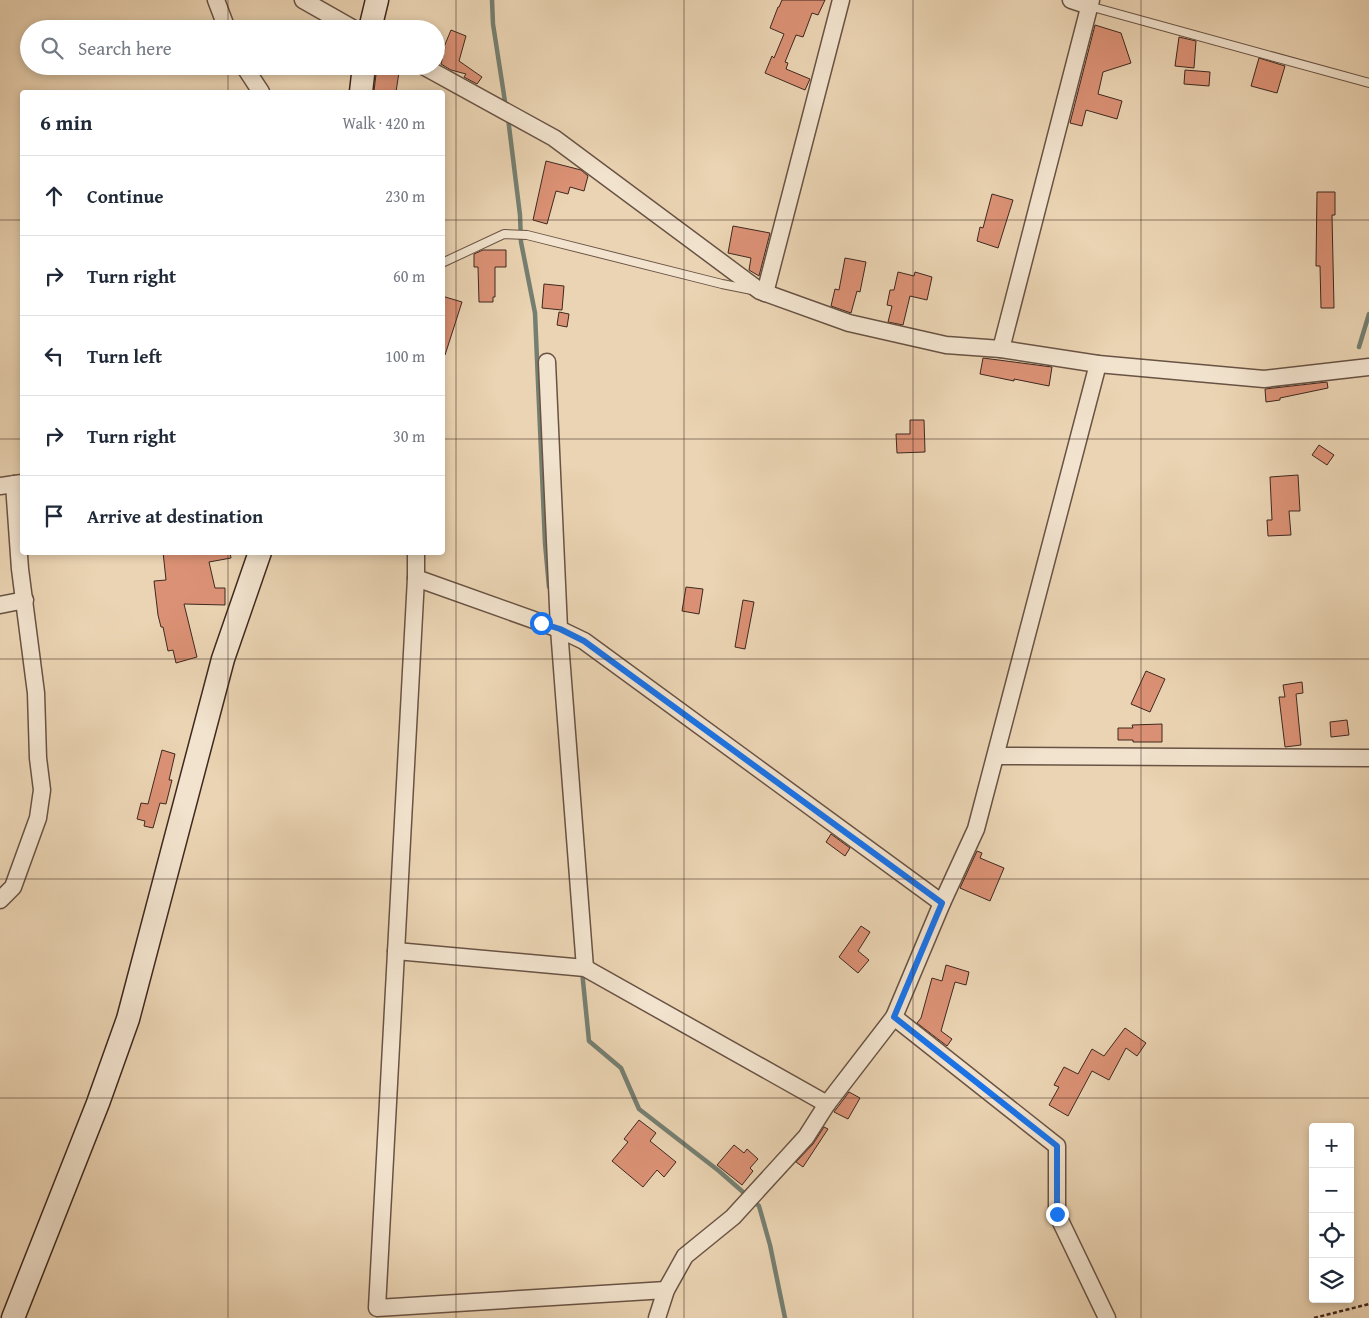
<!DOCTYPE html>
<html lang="en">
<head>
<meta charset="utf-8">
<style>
	body { margin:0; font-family:"Gentium Book Plus",serif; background:#f6f6f7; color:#1f2937 }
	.controls { position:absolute; right:15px; bottom:15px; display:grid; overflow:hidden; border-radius:5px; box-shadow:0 2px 8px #0003 }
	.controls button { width:45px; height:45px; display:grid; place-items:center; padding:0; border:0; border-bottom:1px solid #e0e1e3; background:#fff; color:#1f2937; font:25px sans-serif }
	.stop { position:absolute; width:15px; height:15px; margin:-11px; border:4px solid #1a73e8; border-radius:50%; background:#fff }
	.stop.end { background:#1a73e8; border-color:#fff; box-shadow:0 1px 5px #0008 }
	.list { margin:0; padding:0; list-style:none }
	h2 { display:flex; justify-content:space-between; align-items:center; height:65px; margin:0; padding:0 20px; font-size:21px }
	h2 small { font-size:16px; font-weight:400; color:#747a83 }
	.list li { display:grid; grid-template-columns:32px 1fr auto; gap:15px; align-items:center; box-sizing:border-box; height:80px; padding:0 20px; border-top:1px solid #e0e1e3 }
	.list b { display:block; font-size:19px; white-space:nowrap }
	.list em { font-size:16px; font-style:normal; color:#747a83 }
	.icon { flex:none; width:28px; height:28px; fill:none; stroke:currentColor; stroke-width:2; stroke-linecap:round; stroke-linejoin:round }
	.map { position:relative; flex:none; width:1369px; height:1318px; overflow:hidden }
	.search { position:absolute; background:#fff; box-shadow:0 2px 8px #0003; left:20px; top:20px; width:425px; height:55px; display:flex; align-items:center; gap:12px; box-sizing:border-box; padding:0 18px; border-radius:28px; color:#747a83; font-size:19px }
	.panel { position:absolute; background:#fff; box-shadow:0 2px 8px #0003; left:20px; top:90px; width:425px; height:465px; border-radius:5px }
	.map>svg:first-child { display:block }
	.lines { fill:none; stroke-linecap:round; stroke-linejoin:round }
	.stream { stroke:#757f71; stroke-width:4.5 }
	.building { fill:#db9175; stroke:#3e281f }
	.lane-casing { stroke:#695344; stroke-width:10 }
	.street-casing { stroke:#695344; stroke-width:19 }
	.secondary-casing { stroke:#3e281f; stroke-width:25 }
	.path { stroke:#3e281f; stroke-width:2.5; stroke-dasharray:4 2.5; stroke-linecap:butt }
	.lane { stroke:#f2e3ce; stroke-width:8 }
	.street { stroke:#f2e3ce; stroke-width:16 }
	.secondary { stroke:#f2e3ce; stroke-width:22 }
	.route { stroke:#1a73e8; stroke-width:6 }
	.grid { fill:none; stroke:#3e281f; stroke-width:1; stroke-opacity:0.55 }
</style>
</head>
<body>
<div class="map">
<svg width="1369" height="1318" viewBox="0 0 1369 1318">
	<rect width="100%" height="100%" fill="#ebd4b3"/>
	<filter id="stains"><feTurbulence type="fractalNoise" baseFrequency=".004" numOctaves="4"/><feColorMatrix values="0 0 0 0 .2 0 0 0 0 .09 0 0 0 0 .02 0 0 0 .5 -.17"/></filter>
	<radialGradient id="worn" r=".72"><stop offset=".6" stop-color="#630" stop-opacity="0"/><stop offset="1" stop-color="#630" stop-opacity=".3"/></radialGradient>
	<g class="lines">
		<g class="stream">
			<path d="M 492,0 L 493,24 L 506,108"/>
			<path d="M 508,118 L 520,215 L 521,242 L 535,313 L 545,543 L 549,587"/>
			<path d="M 1359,347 L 1369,314"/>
			<path d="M 582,971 L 589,1041 L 621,1068 L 639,1109 L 719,1171 L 759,1206 L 770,1245 L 785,1318"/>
		</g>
	</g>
	<g class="building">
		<path d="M 782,0 L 825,0 L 818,15 L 812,13 L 803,37 L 796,35 L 785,62 L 788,63 L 786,69 L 810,79 L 805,90 L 765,73 L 772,56 L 774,58 L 784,34 L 770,28 L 778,7 L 779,7 Z"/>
		<path d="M 1095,25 L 1121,33 L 1131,63 L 1103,72 L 1098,94 L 1122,101 L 1117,119 L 1086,110 L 1082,126 L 1070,123 Z"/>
		<path d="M 451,30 L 466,36 L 459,61 L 482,77 L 477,84 L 464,77 L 466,74 L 451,70 L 441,64 L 445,47 L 444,47 Z"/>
		<path d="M 1179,37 L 1196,41 L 1194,68 L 1175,66 Z"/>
		<path d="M 1259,58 L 1285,66 L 1277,93 L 1251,86 Z"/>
		<path d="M 377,66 L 394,66 L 393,72 L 399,72 L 396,92 L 374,91 Z"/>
		<path d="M 1185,70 L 1210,72 L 1209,86 L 1184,84 Z"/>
		<path d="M 546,161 L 581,170 L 588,176 L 584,191 L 570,187 L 568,194 L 556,191 L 547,224 L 533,220 Z"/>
		<path d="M 1317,192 L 1335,192 L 1335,215 L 1332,215 L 1334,308 L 1321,308 L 1320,266 L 1316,266 Z"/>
		<path d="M 992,194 L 1013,200 L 998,248 L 977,241 L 980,227 L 983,228 Z"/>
		<path d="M 733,226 L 770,233 L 759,276 L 749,270 L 751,258 L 728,253 Z"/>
		<path d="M 483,250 L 506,250 L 506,267 L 495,267 L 495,297 L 493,297 L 493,302 L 479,302 L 478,267 L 474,267 L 474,254 Z"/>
		<path d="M 845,258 L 866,262 L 860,292 L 857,291 L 851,313 L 831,306 L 835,289 L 839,290 Z"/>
		<path d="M 898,272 L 914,276 L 915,272 L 932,277 L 927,300 L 910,296 L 903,325 L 888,322 L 892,306 L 887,305 L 890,290 L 894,290 Z"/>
		<path d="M 544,284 L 564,286 L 562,310 L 542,308 Z"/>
		<path d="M 442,296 L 462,302 L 445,355 L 442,355 Z"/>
		<path d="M 559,312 L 569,314 L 567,327 L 557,325 Z"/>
		<path d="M 983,358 L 1052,367 L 1049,386 L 1014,379 L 1014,381 L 980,374 Z"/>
		<path d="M 1327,382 L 1328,388 L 1280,398 L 1280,400 L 1266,402 L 1265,389 Z"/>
		<path d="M 910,420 L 924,420 L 925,452 L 897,453 L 896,434 L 910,434 Z"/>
		<path d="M 1319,445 L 1334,455 L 1327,465 L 1312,455 Z"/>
		<path d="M 1298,475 L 1300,511 L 1289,511 L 1291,535 L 1268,536 L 1267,520 L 1272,520 L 1270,477 Z"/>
		<path d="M 163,552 L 230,552 L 231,558 L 209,562 L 215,588 L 225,588 L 225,605 L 184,604 L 197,657 L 176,663 L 173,650 L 168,651 L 163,627 L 161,627 L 158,615 L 154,581 L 166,580 Z"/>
		<path d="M 686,587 L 703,589 L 699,614 L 682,611 Z"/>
		<path d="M 743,600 L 754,602 L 745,649 L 735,647 Z"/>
		<path d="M 1146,671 L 1165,679 L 1150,712 L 1131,704 Z"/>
		<path d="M 1302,682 L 1303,693 L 1296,694 L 1301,745 L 1285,747 L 1279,697 L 1285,697 L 1283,685 Z"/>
		<path d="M 1347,720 L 1349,735 L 1331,737 L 1330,722 Z"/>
		<path d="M 1162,724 L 1162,742 L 1133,742 L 1133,740 L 1118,740 L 1118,728 L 1133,728 L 1132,725 Z"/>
		<path d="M 162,750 L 175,754 L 169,780 L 172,780 L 166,804 L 160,803 L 153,828 L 144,826 L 145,821 L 137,819 L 141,803 L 148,804 Z"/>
		<path d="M 831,834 L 850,848 L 845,856 L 826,842 Z"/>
		<path d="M 977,851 L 982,853 L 980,858 L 1004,868 L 990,901 L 960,888 Z"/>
		<path d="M 861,926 L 870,932 L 858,951 L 869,960 L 858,973 L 839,957 Z"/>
		<path d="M 946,965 L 969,972 L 966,985 L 955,982 L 941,1031 L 952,1039 L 947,1046 L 917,1023 L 921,1018 L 932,978 L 942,981 Z"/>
		<path d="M 1125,1028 L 1146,1043 L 1137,1056 L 1126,1048 L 1109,1080 L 1092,1071 L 1068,1116 L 1049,1105 L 1059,1087 L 1054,1085 L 1064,1067 L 1078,1074 L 1092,1049 L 1104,1056 Z"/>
		<path d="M 849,1092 L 860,1098 L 848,1119 L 834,1112 Z"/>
		<path d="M 639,1120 L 656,1133 L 650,1141 L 676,1162 L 664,1177 L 657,1170 L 643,1187 L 612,1161 L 628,1142 L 624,1139 Z"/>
		<path d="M 824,1127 L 828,1129 L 803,1167 L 796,1162 L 813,1144 Z"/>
		<path d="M 734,1145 L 744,1153 L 747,1149 L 758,1159 L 750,1168 L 753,1171 L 742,1185 L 717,1165 Z"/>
	</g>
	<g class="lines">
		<g class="lane-casing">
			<g id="lane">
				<path d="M 1089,6 L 1369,83"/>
				<path d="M 442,263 L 504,234 L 527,235 L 722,284 L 752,290"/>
			</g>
		</g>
		<g class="street-casing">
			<g id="street">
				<path d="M 216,0 L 227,29"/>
				<path d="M 303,0 L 354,29"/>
				<path d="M 1071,0 L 1089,6"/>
				<path d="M 244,66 L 261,92"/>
				<path d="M 423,66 L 554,138 L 760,291 L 849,323 L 946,345 L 1001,349 L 1098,364 L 1264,379 L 1369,367"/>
				<path d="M 765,293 L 841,0"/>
				<path d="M 1001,349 L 1091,0"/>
				<path d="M 547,362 L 559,629 L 585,968"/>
				<path d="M 0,486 L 22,483"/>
				<path d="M 416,552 L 416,578 L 377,1308 L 666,1290"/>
				<path d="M 416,578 L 559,629 L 584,641 L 942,903"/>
				<path d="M 0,605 L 25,600"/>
				<path d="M 996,756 L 1369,758"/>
				<path d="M 0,900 L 13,887 L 38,818 L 42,790 L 38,758 L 36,693 L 20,569 L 14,484"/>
				<path d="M 396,951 L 585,968 L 827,1104"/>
				<path d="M 894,1017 L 1057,1146 L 1057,1214 L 1107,1318"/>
				<path d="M 657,1318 L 666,1290 L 685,1256 L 733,1217 L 806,1137 L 827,1104 L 894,1017 L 942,903 L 976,829 L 1098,364"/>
			</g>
		</g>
		<g class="secondary-casing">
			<g id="secondary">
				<path d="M 370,29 L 377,0"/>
				<path d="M 361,92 L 364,66"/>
				<path d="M 13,1318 L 98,1103 L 128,1019 L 223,659 L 260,552"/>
			</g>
		</g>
		<path class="path" d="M 1314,1318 L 1369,1304"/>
		<use href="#lane" class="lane"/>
		<use href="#street" class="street"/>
		<use href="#secondary" class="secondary"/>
	</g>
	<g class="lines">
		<path class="route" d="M 541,623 L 560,629 L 584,641 L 942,903 L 894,1017 L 1057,1146 L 1057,1214"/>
	</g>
	<path class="grid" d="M 228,0 L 228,29M 456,0 L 456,1318M 684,0 L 684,1318M 913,0 L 913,1318M 1141,0 L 1141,1318M 228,66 L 228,92M 0,220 L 22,220M 442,220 L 1369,220M 0,439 L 22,439M 442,439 L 1369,439M 228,552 L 228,1318M 0,659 L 1369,659M 0,879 L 1369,879M 0,1098 L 1369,1098"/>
	<rect width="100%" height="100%" filter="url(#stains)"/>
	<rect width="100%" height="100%" fill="url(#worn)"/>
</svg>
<div class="controls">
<button>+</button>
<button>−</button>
<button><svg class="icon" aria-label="locate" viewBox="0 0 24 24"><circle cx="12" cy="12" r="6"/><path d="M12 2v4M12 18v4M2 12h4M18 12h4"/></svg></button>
<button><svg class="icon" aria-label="layers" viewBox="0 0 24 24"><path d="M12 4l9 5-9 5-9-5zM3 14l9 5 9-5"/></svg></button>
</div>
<div class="stop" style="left:541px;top:623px"></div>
<div class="stop end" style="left:1057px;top:1214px"></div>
<div class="search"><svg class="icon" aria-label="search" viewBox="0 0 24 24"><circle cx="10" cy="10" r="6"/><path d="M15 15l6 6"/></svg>Search here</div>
<section class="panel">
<h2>6 min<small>Walk · 420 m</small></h2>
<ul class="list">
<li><svg class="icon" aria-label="ahead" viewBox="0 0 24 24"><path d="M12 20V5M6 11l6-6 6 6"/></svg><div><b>Continue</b></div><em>230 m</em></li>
<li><svg class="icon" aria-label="right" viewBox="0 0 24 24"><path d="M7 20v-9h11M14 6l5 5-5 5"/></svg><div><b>Turn right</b></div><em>60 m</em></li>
<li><svg class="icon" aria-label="left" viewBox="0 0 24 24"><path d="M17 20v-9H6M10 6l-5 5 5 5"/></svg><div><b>Turn left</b></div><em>100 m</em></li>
<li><svg class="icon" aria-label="right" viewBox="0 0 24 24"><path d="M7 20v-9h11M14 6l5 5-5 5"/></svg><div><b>Turn right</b></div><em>30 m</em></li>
<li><svg class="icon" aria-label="arrive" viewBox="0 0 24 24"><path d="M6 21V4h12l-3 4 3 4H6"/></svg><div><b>Arrive at destination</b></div></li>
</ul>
</section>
</div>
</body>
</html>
